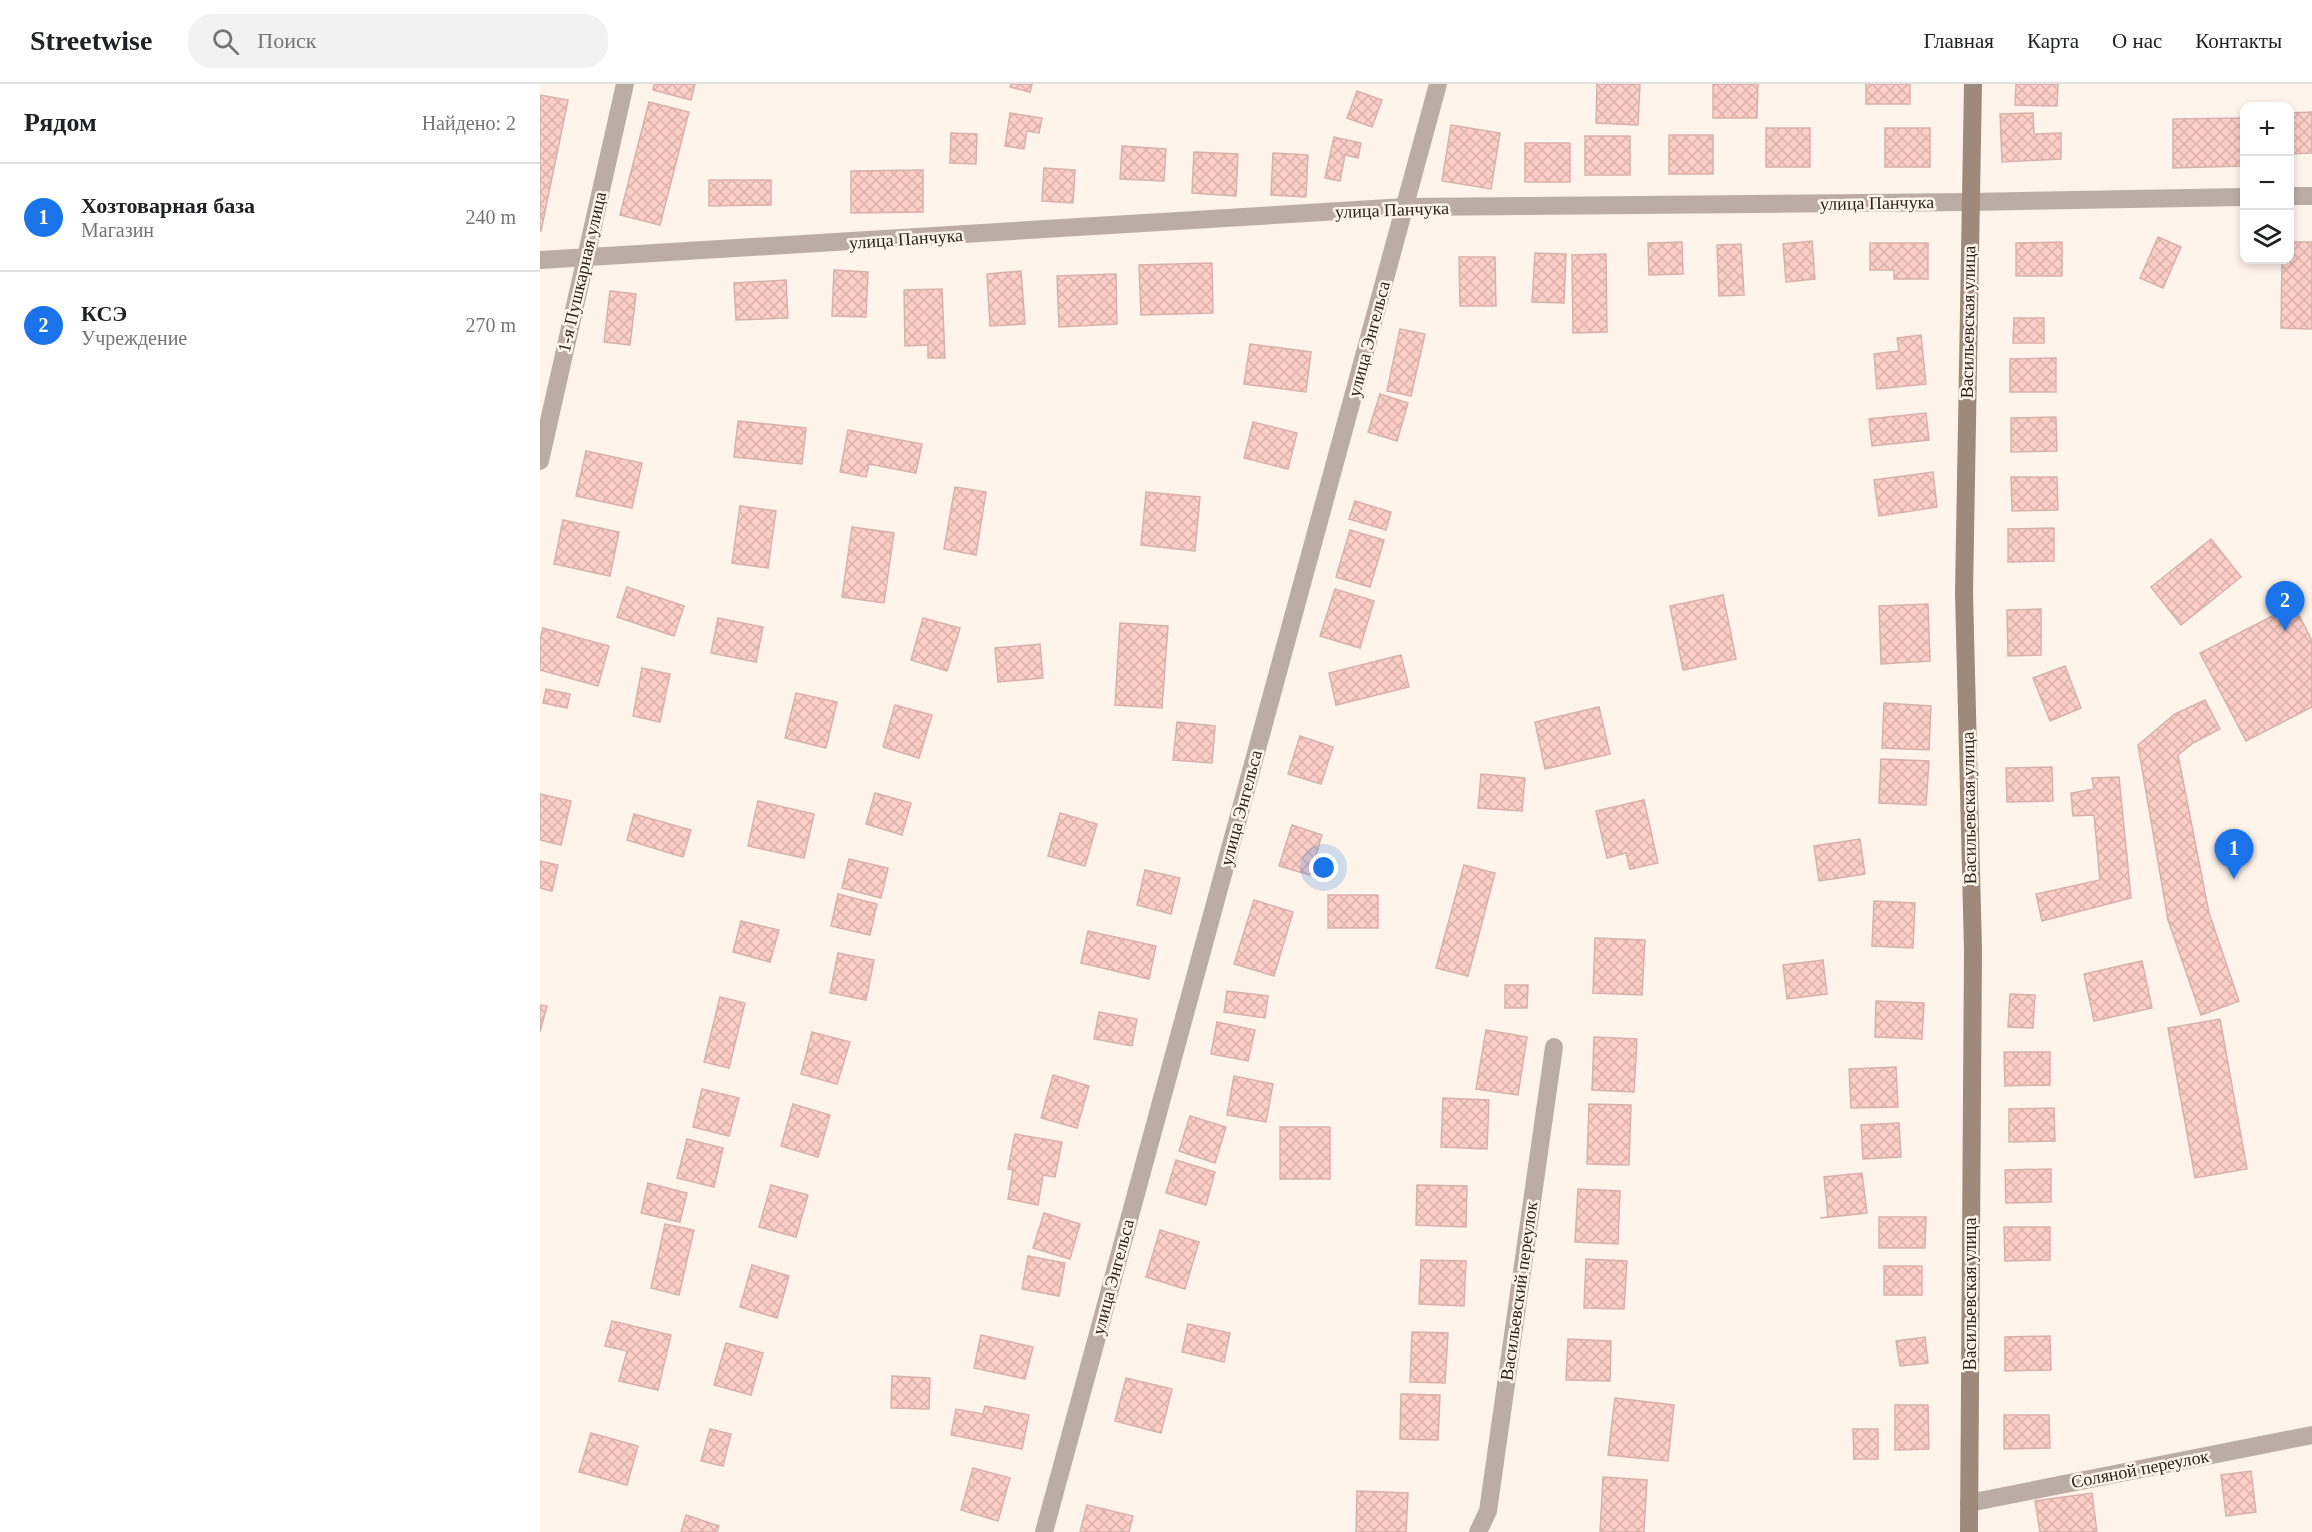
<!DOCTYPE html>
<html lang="ru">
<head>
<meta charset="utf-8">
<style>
	body { margin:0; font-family:"Times New Roman",serif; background:#f2f2f2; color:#202124 }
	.controls { position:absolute; right:18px; top:18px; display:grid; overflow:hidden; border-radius:12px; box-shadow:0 3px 9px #0003 }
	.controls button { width:54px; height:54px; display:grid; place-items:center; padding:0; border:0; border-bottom:2px solid #e0e0e0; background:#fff; color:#202124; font:30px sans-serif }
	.you { position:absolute; left:784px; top:784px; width:21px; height:21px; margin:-15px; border:4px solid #fff; border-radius:50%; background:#1a73e8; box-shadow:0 0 0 9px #1a73e833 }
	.badge { display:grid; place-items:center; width:39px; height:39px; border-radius:50%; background:#1a73e8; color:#fff; font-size:20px; font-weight:700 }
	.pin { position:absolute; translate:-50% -50px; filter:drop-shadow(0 2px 3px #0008) }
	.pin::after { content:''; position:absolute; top:32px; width:21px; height:18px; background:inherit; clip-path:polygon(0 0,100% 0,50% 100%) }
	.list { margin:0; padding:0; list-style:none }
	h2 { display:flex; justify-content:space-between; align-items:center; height:78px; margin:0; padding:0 24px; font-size:26px }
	h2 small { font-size:20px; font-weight:400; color:#757577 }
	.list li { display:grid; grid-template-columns:39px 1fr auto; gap:18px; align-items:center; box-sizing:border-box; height:108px; padding:0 24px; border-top:2px solid #e0e0e0 }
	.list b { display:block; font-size:22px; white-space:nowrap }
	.list p { margin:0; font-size:20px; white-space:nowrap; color:#757577 }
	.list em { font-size:20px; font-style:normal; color:#757577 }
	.icon { flex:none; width:33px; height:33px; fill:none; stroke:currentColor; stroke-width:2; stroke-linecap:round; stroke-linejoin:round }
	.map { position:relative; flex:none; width:1772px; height:1448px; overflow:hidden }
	header { display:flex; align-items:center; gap:36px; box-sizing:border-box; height:84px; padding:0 30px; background:#fff; border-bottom:2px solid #e0e0e0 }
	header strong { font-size:28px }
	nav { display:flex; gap:33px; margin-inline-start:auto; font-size:21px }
	.search { width:420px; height:54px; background:#f2f2f2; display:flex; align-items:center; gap:15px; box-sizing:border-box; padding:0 21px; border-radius:24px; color:#757577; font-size:22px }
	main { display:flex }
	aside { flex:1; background:#fff }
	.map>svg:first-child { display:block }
	.building { fill:url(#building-cross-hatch); stroke:#d7b2ac; stroke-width:1.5 }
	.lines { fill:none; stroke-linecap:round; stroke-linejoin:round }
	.minor { stroke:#bbada4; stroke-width:18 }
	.secondary { stroke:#9d8a7d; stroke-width:18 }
	.labels { text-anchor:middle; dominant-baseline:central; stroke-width:5; stroke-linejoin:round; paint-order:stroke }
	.street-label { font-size:18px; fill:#2d231a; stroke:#fff4ea }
</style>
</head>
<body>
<header>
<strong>Streetwise</strong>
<div class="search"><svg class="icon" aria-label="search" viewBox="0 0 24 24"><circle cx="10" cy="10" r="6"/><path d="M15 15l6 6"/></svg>Поиск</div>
<nav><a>Главная</a><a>Карта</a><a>О нас</a><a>Контакты</a></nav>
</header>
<main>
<aside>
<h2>Рядом<small>Найдено: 2</small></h2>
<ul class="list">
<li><span class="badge">1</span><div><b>Хозтоварная база</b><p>Магазин</p></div><em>240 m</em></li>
<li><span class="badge">2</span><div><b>КСЭ</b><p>Учреждение</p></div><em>270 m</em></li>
</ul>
</aside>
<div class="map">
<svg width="1772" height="1448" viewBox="0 0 1772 1448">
	<defs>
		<pattern id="building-cross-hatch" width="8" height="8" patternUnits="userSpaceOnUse" patternTransform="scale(1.5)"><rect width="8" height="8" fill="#fccec7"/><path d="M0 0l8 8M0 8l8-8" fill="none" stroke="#d8b1aa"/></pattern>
	</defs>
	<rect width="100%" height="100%" fill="#fff4ea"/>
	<g class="building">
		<path d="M 114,0 L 155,0 L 151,16 L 113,6 Z"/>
		<path d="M 471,0 L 492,0 L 490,8 L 470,3 Z"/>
		<path d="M 1057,0 L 1100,0 L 1098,41 L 1056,39 Z"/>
		<path d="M 1173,0 L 1218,0 L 1217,34 L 1173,34 Z"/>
		<rect x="1326" y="0" width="44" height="20"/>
		<path d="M 1476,0 L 1518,0 L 1517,22 L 1475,21 Z"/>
		<path d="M 817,7 L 842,16 L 832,43 L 807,34 Z"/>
		<path d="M 0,11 L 28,16 L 1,147 L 0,147 Z"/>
		<path d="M 109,18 L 149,28 L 120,141 L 80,131 Z"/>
		<path d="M 1772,28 L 1772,69 L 1750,70 L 1750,29 Z"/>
		<path d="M 470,29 L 502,34 L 499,49 L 487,47 L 484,65 L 465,62 Z"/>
		<path d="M 1493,29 L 1494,50 L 1521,49 L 1521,75 L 1462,78 L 1460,30 Z"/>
		<path d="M 1704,34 L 1704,82 L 1633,84 L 1633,35 Z"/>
		<path d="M 911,41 L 960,49 L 951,105 L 902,97 Z"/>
		<rect x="1226" y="44" width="44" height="39"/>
		<rect x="1345" y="44" width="45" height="39"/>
		<path d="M 411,49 L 437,50 L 436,80 L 410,79 Z"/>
		<rect x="1129" y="51" width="44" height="39"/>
		<rect x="1045" y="52" width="45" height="39"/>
		<path d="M 794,53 L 821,59 L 818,74 L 805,71 L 800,97 L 785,94 Z"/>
		<rect x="985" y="59" width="45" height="39"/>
		<path d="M 582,62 L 626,65 L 624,97 L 580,95 Z"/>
		<path d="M 654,68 L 698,70 L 696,112 L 652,109 Z"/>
		<path d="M 733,69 L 768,71 L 766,113 L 731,111 Z"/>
		<path d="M 504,84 L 535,86 L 533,119 L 502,117 Z"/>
		<path d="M 383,86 L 383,128 L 311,129 L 311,87 Z"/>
		<path d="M 169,96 L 231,96 L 231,121 L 169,122 Z"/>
		<path d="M 1618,153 L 1641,163 L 1623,204 L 1600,194 Z"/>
		<path d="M 1272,157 L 1275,195 L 1246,198 L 1243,160 Z"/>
		<path d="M 1142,158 L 1143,190 L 1109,191 L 1108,159 Z"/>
		<path d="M 1522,158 L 1522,192 L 1476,192 L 1476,159 Z"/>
		<path d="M 1750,158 L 1772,158 L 1772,245 L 1741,244 L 1742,176 L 1750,176 Z"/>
		<path d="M 1330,159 L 1388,159 L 1388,195 L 1354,195 L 1354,186 L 1330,186 Z"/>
		<path d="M 1201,160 L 1204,211 L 1179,212 L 1177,161 Z"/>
		<path d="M 995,169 L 1026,170 L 1024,219 L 992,218 Z"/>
		<path d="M 1066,170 L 1067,248 L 1033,249 L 1032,171 Z"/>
		<path d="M 919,173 L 955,173 L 956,222 L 920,222 Z"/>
		<path d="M 672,179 L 673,229 L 601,231 L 599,181 Z"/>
		<path d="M 294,186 L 328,188 L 326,233 L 292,232 Z"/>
		<path d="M 481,187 L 485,240 L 450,242 L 447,190 Z"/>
		<path d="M 576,190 L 577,240 L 519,243 L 517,192 Z"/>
		<path d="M 246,196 L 248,234 L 196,236 L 194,199 Z"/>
		<path d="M 402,205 L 405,274 L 388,274 L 388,261 L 365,262 L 364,206 Z"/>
		<path d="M 70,207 L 96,210 L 90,261 L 64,258 Z"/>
		<path d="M 1474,234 L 1504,234 L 1504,259 L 1473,259 Z"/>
		<path d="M 860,245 L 885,250 L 871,312 L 847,307 Z"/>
		<path d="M 1381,251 L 1386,300 L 1337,305 L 1334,270 L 1359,267 L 1357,254 Z"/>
		<path d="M 710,260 L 771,268 L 766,308 L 704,300 Z"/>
		<path d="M 1516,274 L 1516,308 L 1470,308 L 1470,275 Z"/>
		<path d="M 840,310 L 868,319 L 857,357 L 828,348 Z"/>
		<path d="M 1386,329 L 1389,356 L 1332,362 L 1329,335 Z"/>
		<path d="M 1516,333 L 1517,367 L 1471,368 L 1471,334 Z"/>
		<path d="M 198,337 L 266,344 L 262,380 L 194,373 Z"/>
		<path d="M 713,338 L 757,349 L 748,385 L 704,374 Z"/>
		<path d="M 308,346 L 382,360 L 376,389 L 329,380 L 326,393 L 300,388 Z"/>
		<path d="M 46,367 L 102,379 L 92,424 L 36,412 Z"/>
		<path d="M 1393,388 L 1397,423 L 1339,432 L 1334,396 Z"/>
		<path d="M 1471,393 L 1517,393 L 1518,426 L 1472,427 Z"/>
		<path d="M 415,403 L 446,408 L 436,471 L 404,465 Z"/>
		<path d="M 606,408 L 660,413 L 655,467 L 601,461 Z"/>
		<path d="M 815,417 L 851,428 L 846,446 L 809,435 Z"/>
		<path d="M 200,422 L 236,427 L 228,484 L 192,479 Z"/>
		<path d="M 23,436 L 79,448 L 70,492 L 14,480 Z"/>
		<path d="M 312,443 L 354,449 L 344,519 L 302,513 Z"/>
		<path d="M 1514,444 L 1514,477 L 1468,478 L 1468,445 Z"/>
		<path d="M 810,446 L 844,456 L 830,503 L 796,493 Z"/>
		<path d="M 1671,455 L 1701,493 L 1641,541 L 1611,503 Z"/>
		<path d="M 87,503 L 144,522 L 134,552 L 77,533 Z"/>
		<path d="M 795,505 L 834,517 L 820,564 L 780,552 Z"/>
		<path d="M 1183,511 L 1196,575 L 1143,586 L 1130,522 Z"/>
		<path d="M 1388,520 L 1390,577 L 1341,580 L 1339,522 Z"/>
		<path d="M 1754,521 L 1772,557 L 1772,623 L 1706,657 L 1660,569 Z"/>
		<path d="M 1501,525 L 1501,571 L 1468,572 L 1467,526 Z"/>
		<path d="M 178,534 L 223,543 L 216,578 L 171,569 Z"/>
		<path d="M 383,534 L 420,544 L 407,587 L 371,576 Z"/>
		<path d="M 580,539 L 628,542 L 622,624 L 575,621 Z"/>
		<path d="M 3,544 L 69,562 L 58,602 L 0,586 L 0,556 Z"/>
		<path d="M 500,560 L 503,594 L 458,598 L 455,564 Z"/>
		<path d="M 861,571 L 869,603 L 796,621 L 789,589 Z"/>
		<path d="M 1525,582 L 1541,624 L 1510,637 L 1493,594 Z"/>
		<path d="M 102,584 L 130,590 L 120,638 L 93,632 Z"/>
		<path d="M 6,605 L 30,610 L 27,624 L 3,619 Z"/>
		<path d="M 256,609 L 297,618 L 286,664 L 245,654 Z"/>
		<path d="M 1665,616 L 1680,645 L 1653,659 L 1638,671 L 1669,829 L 1699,917 L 1661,931 L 1628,836 L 1598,661 L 1635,630 Z"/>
		<path d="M 1344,619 L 1391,622 L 1389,666 L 1342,664 Z"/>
		<path d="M 355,621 L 392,631 L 379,674 L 343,663 Z"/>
		<path d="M 1059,623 L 1070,670 L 1005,685 L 995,638 Z"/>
		<path d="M 637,638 L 675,642 L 672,679 L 633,676 Z"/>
		<path d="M 760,652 L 793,663 L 781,700 L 748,690 Z"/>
		<path d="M 1341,675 L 1389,677 L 1386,721 L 1339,719 Z"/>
		<path d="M 1512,683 L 1513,717 L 1467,718 L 1466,684 Z"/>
		<path d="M 941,690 L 985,694 L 982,727 L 938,724 Z"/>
		<path d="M 1579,693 L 1591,814 L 1502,837 L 1496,810 L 1560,796 L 1554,731 L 1533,732 L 1531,709 L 1554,705 L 1552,694 Z"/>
		<path d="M 335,709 L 371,719 L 362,751 L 326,740 Z"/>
		<path d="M 0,710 L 31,717 L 21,761 L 0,756 Z"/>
		<path d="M 1104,716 L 1118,779 L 1090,785 L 1086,769 L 1067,774 L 1056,727 Z"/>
		<path d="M 218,717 L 274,730 L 264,774 L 208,762 Z"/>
		<path d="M 520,729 L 557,740 L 545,782 L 508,772 Z"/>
		<path d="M 94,730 L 151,746 L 143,773 L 87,756 Z"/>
		<path d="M 752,741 L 782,751 L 770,791 L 739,782 Z"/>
		<path d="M 1320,755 L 1325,790 L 1279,797 L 1274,762 Z"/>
		<path d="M 309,775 L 348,784 L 341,814 L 302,804 Z"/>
		<path d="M 0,777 L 18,781 L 12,807 L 0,804 Z"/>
		<path d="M 924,781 L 955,789 L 928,892 L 896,884 Z"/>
		<path d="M 605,786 L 640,794 L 631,830 L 597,821 Z"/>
		<path d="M 298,810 L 337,820 L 330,851 L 291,842 Z"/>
		<rect x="788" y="811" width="50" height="33"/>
		<path d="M 714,816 L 753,828 L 734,892 L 694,880 Z"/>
		<path d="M 1334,817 L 1375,819 L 1373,864 L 1332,862 Z"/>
		<path d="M 201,837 L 239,846 L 230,878 L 193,868 Z"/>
		<path d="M 548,847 L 616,862 L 609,895 L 541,879 Z"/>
		<path d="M 1055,854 L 1105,856 L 1102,911 L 1053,909 Z"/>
		<path d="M 298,869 L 334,876 L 326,916 L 290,909 Z"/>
		<path d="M 1283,876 L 1287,910 L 1247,915 L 1243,881 Z"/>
		<path d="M 1602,877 L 1612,924 L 1554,937 L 1544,890 Z"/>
		<path d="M 965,901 L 988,901 L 987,924 L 965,924 Z"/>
		<path d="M 687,907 L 728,912 L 725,934 L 684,928 Z"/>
		<path d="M 1470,910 L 1495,911 L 1493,944 L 1468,943 Z"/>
		<path d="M 180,913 L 205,919 L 189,984 L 164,978 Z"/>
		<path d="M 1336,917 L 1384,919 L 1382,955 L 1335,953 Z"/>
		<path d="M 0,921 L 7,922 L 0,948 Z"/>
		<path d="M 559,928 L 597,935 L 592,962 L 554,955 Z"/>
		<path d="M 1680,935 L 1707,1085 L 1655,1094 L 1628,944 Z"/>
		<path d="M 677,938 L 715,946 L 708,977 L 671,970 Z"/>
		<path d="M 946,946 L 987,953 L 978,1011 L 936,1005 Z"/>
		<path d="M 272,948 L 310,958 L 297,1000 L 261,990 Z"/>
		<path d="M 1054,953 L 1097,955 L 1094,1008 L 1052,1006 Z"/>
		<path d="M 1464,968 L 1510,968 L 1510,1001 L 1465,1002 Z"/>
		<path d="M 1356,983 L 1358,1023 L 1311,1024 L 1309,985 Z"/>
		<path d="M 513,991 L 549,1002 L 537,1044 L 501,1034 Z"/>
		<path d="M 694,992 L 733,1000 L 726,1038 L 687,1031 Z"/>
		<path d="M 162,1005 L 199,1014 L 189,1052 L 153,1043 Z"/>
		<path d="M 903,1014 L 949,1016 L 947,1065 L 901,1063 Z"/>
		<path d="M 253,1020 L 290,1031 L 278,1073 L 241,1062 Z"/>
		<path d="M 1049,1020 L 1091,1021 L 1089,1081 L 1047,1080 Z"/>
		<path d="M 1514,1024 L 1515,1057 L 1469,1058 L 1469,1025 Z"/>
		<path d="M 650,1032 L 686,1043 L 675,1079 L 639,1067 Z"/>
		<path d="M 1359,1039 L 1361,1073 L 1323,1075 L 1321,1041 Z"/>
		<rect x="740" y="1043" width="50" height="52"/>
		<path d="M 475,1050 L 522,1058 L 515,1093 L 503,1091 L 498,1121 L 468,1115 L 473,1086 L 468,1085 Z"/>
		<path d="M 147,1055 L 183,1064 L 174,1103 L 137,1094 Z"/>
		<path d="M 636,1076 L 675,1088 L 666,1121 L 626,1109 Z"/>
		<path d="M 1511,1085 L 1511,1118 L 1466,1119 L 1465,1086 Z"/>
		<path d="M 1322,1089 L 1327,1129 L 1280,1134 L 1288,1133 L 1284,1093 Z"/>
		<path d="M 108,1099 L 147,1109 L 140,1138 L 101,1129 Z"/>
		<path d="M 231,1101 L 268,1111 L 256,1153 L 219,1143 Z"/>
		<path d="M 877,1101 L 927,1102 L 926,1143 L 876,1141 Z"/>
		<path d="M 1038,1105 L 1080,1107 L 1078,1160 L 1035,1158 Z"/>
		<path d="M 504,1129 L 540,1140 L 530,1175 L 493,1164 Z"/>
		<path d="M 1339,1133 L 1386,1133 L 1385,1164 L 1339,1164 Z"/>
		<path d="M 125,1140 L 154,1146 L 139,1211 L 111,1204 Z"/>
		<path d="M 1464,1143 L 1510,1143 L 1510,1176 L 1465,1177 Z"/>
		<path d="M 620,1146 L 659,1158 L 645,1205 L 606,1193 Z"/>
		<path d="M 488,1172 L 525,1179 L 519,1212 L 482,1205 Z"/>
		<path d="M 1046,1175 L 1087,1177 L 1084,1225 L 1044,1224 Z"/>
		<path d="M 881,1176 L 926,1177 L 924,1222 L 879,1220 Z"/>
		<path d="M 212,1181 L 249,1192 L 237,1234 L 200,1223 Z"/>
		<rect x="1344" y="1182" width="38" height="29"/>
		<path d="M 72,1237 L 131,1251 L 118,1306 L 79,1297 L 87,1267 L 65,1262 Z"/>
		<path d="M 648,1240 L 690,1249 L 684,1278 L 642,1268 Z"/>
		<path d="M 872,1248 L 908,1249 L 905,1299 L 870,1298 Z"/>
		<path d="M 441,1251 L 493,1263 L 485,1295 L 434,1284 Z"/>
		<path d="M 1510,1252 L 1511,1286 L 1465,1287 L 1465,1253 Z"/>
		<path d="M 1385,1253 L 1388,1279 L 1360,1282 L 1356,1257 Z"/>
		<path d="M 1028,1255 L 1071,1257 L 1070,1297 L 1026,1296 Z"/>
		<path d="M 186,1259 L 223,1269 L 211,1311 L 174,1301 Z"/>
		<path d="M 352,1292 L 390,1294 L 389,1325 L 351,1324 Z"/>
		<path d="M 586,1294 L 632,1305 L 621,1349 L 575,1337 Z"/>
		<path d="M 861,1310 L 900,1311 L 898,1356 L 860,1355 Z"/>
		<path d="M 1075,1314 L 1134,1321 L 1128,1377 L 1068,1371 Z"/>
		<path d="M 1355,1321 L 1388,1321 L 1389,1365 L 1355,1366 Z"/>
		<path d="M 445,1322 L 489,1331 L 482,1365 L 411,1351 L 416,1325 L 443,1330 Z"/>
		<path d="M 1464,1331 L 1509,1331 L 1510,1364 L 1464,1365 Z"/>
		<path d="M 170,1345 L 191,1350 L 183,1382 L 161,1377 Z"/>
		<path d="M 1313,1345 L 1338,1345 L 1338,1375 L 1314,1375 Z"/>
		<path d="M 51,1349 L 98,1362 L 87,1401 L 39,1388 Z"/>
		<path d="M 433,1384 L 470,1394 L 458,1437 L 421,1426 Z"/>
		<path d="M 1711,1387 L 1716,1428 L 1686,1432 L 1681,1391 Z"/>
		<path d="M 1063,1393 L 1107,1396 L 1104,1448 L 1060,1448 Z"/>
		<path d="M 817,1407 L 868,1409 L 866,1448 L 816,1448 Z"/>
		<path d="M 1552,1409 L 1557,1448 L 1500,1448 L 1495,1417 Z"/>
		<path d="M 547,1421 L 593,1432 L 589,1448 L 540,1448 Z"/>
		<path d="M 146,1431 L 179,1442 L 177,1448 L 141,1448 Z"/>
	</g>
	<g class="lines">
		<g class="minor">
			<path d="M 1750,112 L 1772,112"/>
			<path d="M 0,176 L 865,123 L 1430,118 L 1704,113"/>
			<path d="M 0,377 L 85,0"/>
			<path d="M 1429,1419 L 1772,1351"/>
			<path d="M 504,1448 L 898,0"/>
			<path d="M 938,1448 L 948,1427 L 1014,963"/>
		</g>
		<path class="secondary" d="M 1429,1448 L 1433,866 L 1424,509 L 1433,0"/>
	</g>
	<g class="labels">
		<g class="street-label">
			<text transform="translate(1337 119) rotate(-1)">улица Панчука</text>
			<text transform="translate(852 126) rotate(-2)">улица Панчука</text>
			<text transform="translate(366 155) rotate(-4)">улица Панчука</text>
			<text transform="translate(42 188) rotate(-77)">1-я Пушкарная улица</text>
			<text transform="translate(1428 238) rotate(-89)">Васильевская улица</text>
			<text transform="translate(829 255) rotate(-75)">улица Энгельса</text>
			<text transform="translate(701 724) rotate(-75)">улица Энгельса</text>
			<text transform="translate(1429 724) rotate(-91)">Васильевская улица</text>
			<text transform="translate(573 1193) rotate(-75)">улица Энгельса</text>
			<text transform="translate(979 1207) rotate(-82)">Васильевский переулок</text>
			<text transform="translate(1430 1210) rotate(-90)">Васильевская улица</text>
			<text transform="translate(1600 1385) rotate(-11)">Соляной переулок</text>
		</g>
	</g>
</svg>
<div class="controls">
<button>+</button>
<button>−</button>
<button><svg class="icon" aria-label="layers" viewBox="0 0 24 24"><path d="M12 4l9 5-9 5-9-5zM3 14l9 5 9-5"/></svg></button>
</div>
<div class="you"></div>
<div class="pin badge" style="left:1694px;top:795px">1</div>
<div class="pin badge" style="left:1745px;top:547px">2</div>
</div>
</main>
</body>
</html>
